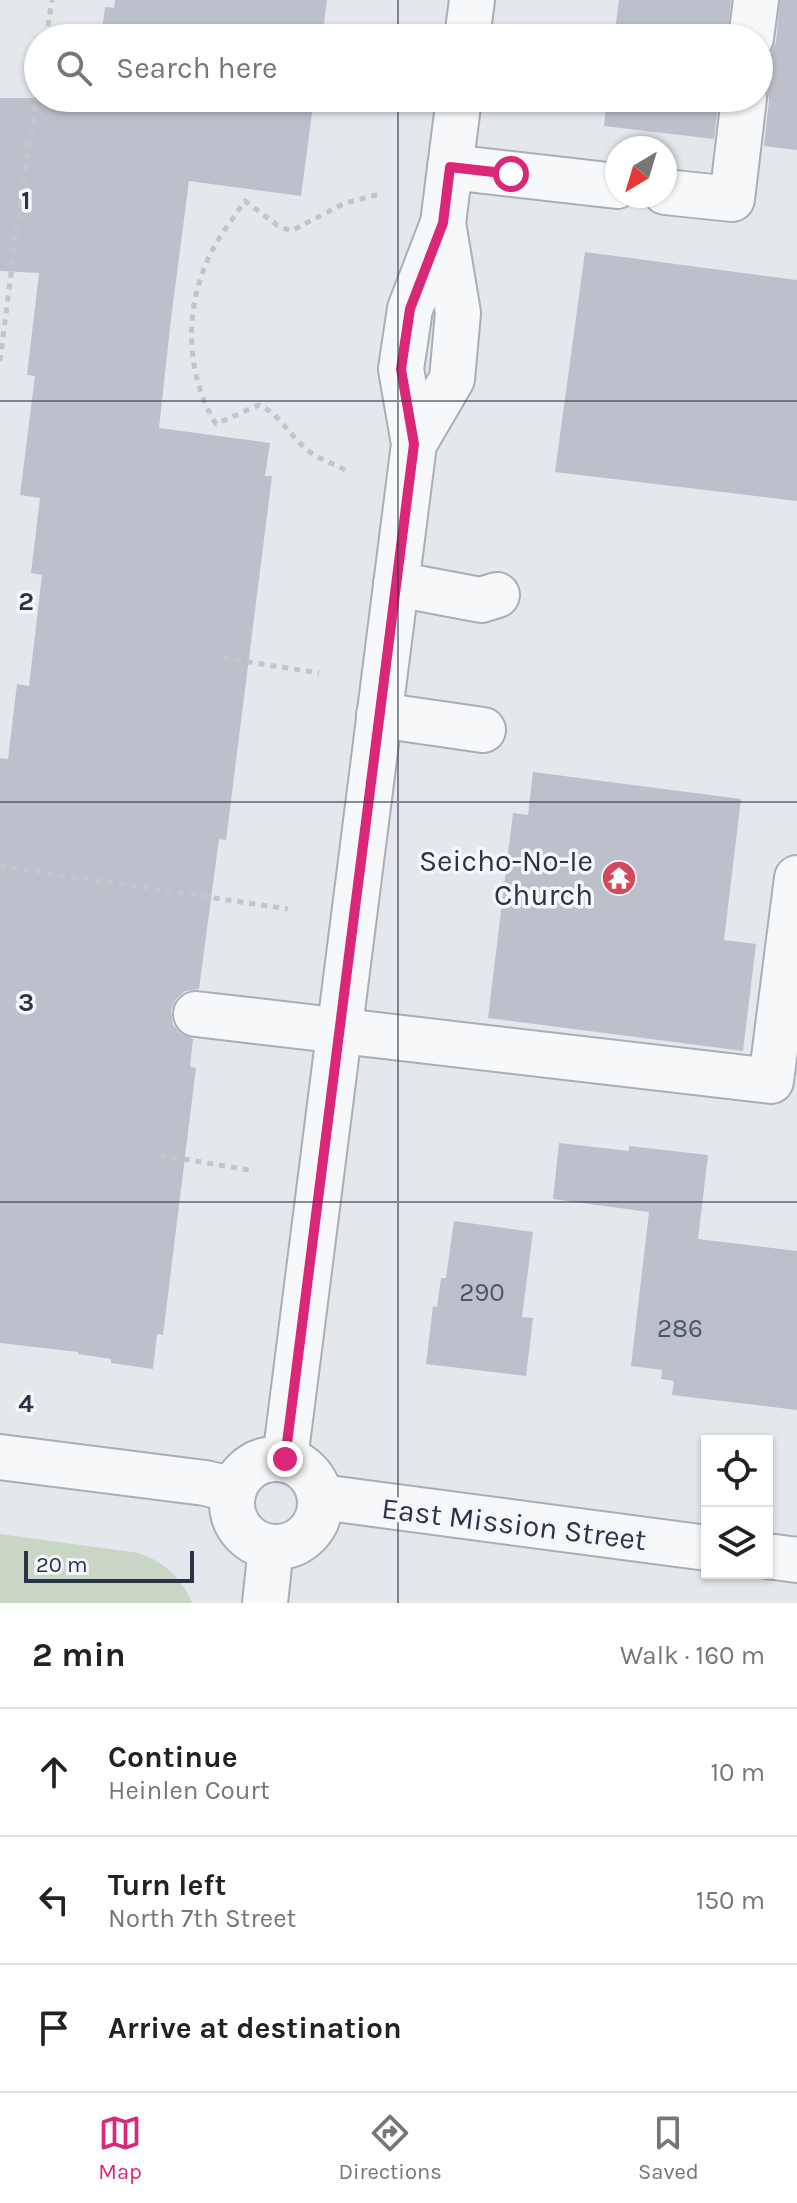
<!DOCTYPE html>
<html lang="en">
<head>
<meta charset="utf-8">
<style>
	body { margin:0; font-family:Karla,sans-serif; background:#f2f2f2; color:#222 }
	.controls { position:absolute; right:24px; bottom:24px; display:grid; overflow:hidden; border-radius:0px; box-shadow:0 2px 6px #0004 }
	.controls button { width:72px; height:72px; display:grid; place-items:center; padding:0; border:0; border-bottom:2px solid #e0e0e0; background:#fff; color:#222; font:40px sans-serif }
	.compass { position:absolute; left:605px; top:136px; width:72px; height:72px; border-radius:50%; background:#fff; box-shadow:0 2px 6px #0004; rotate:218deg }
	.scale { position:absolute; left:24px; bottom:20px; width:170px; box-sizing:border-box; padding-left:8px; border:4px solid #2b3445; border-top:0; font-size:22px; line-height:28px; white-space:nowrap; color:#2b3445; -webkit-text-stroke:6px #f4f6f9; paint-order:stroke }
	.stop { position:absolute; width:24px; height:24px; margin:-18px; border:6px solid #db2777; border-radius:50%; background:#fff }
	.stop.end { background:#db2777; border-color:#fff; box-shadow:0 2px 8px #0008 }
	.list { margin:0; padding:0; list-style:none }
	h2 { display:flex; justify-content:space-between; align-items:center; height:104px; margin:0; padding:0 32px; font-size:34px }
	h2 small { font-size:26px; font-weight:400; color:#767676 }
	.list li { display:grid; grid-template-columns:52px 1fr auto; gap:24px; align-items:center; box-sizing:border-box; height:128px; padding:0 32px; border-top:2px solid #e0e0e0 }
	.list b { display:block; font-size:30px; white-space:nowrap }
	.list p { margin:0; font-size:26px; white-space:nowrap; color:#767676 }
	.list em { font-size:26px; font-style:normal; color:#767676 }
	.icon { flex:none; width:44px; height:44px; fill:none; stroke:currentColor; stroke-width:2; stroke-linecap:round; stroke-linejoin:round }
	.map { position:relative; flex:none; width:797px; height:1603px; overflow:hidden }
	.search { position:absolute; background:#fff; box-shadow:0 2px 6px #0004; left:24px; right:24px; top:24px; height:88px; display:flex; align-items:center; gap:20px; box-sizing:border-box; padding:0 28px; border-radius:44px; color:#767676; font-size:30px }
	.sheet { height:488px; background:#fff }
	nav { display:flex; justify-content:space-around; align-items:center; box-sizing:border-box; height:112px; border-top:2px solid #e0e0e0; background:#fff; font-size:22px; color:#767676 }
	nav a { display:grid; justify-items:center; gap:4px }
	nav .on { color:#db2777 }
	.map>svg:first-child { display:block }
	.green { fill:#c9d6c5 }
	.building { fill:#bbc0ca }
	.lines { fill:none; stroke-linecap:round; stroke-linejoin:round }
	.minor-casing { stroke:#a9aeb7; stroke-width:48 }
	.path { stroke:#c2c5cb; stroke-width:5; stroke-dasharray:6 6; stroke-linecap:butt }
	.minor { stroke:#f7f8fa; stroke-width:44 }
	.route { stroke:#db2777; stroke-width:10 }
	.grid { fill:none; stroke:#2b3445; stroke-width:2; stroke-opacity:0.55 }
	.labels { text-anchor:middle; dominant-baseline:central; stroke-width:7; stroke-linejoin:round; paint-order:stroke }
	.number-label { font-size:26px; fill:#4f5766 }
	.poi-label { font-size:30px; fill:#2b3445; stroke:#f4f6f9; text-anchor:end }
	.street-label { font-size:30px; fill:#2b3445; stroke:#f4f6f9 }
	.grid-label { font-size:26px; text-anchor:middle; font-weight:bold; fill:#2b3445; stroke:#f4f6f9; stroke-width:7; stroke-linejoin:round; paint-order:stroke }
</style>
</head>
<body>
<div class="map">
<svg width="797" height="1603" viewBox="0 0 797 1603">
	<rect width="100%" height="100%" fill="#e4e7ec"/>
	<path class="green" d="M 0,1534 L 139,1553 C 165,1563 181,1577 192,1603 L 0,1603 Z"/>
	<g class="building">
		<path d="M 115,0 L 327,0 L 322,38 L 101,38 L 105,7 L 114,8 Z"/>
		<path d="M 619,0 L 731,0 L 727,38 L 614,38 Z"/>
		<path d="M 780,0 L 797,0 L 797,150 L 764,146 L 769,100 L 767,87 L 759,78 L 759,61 L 770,54 L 776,42 Z"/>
		<path d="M 0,98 L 314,98 L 301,196 L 189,181 L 171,319 L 159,428 L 270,443 L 265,476 L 272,476 L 226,840 L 219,839 L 199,989 L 185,991 L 176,999 L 171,1010 L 173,1025 L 182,1034 L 193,1039 L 190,1067 L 196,1068 L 163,1335 L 157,1334 L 153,1369 L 111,1363 L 111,1359 L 78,1354 L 78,1352 L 0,1343 L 0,758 L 8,759 L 17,684 L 29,686 L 42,575 L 31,573 L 40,498 L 20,495 L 35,376 L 27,375 L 39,273 L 0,271 Z"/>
		<path d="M 607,98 L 719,98 L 714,139 L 604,126 Z"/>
		<path d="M 585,252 L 797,280 L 797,501 L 555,472 Z"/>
		<path d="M 533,772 L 741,799 L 724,940 L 756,944 L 743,1051 L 488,1018 L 513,813 L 528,815 Z"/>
		<path d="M 559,1143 L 629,1151 L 629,1146 L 708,1155 L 698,1239 L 797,1251 L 797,1410 L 672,1395 L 674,1381 L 661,1379 L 662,1370 L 631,1366 L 649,1212 L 553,1199 Z"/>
		<path d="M 454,1221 L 533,1232 L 522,1317 L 533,1318 L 526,1376 L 426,1364 L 433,1306 L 437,1307 L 441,1278 L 446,1278 Z"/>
	</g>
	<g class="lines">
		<g class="minor-casing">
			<g id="minor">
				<path d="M 467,38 L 472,0"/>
				<path d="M 751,38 L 756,0"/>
				<path d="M 450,167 L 617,186"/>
				<path d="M 665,192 L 732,199 L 744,98"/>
				<path d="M 414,444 L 452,379 L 458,313 L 443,223"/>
				<path d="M 396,584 L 481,600 L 497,595"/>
				<path d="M 379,715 L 483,730"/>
				<path d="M 196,1014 L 771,1081 L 797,878"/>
				<path d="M 0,1457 L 205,1483 L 234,1490"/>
				<circle cx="276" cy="1503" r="44"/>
				<path d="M 285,1459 L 414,444 L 401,369 L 410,309 L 443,223 L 459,98"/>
				<path d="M 321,1497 L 707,1548"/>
				<path d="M 767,1556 L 797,1560"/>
				<path d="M 265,1603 L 271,1547"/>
			</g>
		</g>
		<g class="path">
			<path d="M 46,38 L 52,0"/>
			<path d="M 0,361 L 22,187 L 38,90"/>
			<path d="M 345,470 C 332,463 316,458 305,448 C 289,434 278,413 259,405 L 216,424 C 187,377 184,315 206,264 C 215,241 231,221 245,201 L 277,225 L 291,231 L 345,203 L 380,194"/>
			<path d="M 223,658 L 319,673"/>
			<path d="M 0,866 L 288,909"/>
			<path d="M 160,1155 L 255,1171"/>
		</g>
		<use href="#minor" class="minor"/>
	</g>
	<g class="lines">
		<path class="route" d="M 285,1459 L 414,444 L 401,369 L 410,309 L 443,223 L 450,167 L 511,174"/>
	</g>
	<path class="grid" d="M 398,0 L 398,38M 398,98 L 398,1603M 0,401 L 797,401M 0,802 L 797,802M 0,1202 L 797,1202"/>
	<defs>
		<g id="temple-disc" transform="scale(1.8)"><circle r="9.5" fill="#d1495b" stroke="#f4f6f9"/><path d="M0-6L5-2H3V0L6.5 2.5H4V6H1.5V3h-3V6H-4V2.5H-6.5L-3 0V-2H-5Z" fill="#fff"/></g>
	</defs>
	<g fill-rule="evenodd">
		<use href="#temple-disc" x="619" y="878"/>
	</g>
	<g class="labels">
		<g class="number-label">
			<text x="482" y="1292">290</text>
			<text x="680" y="1328">286</text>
		</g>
		<g class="poi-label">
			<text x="593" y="861">Seicho-No-Ie<tspan x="593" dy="34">Church</tspan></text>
		</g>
		<g class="street-label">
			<text transform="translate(514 1524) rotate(7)">East Mission Street</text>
		</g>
	</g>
	<g class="grid-label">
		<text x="26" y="209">1</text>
		<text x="26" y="610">2</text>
		<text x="26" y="1011">3</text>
		<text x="26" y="1412">4</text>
	</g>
</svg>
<div class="controls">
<button><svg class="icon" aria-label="locate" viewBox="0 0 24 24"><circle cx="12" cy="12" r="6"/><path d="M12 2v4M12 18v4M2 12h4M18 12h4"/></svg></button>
<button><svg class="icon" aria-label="layers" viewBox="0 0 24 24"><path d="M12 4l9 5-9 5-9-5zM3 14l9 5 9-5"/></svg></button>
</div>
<svg class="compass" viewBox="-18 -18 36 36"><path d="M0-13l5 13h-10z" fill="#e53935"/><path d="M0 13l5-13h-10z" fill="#767676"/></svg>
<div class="scale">20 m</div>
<div class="stop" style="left:511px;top:174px"></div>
<div class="stop end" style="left:285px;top:1459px"></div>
<div class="search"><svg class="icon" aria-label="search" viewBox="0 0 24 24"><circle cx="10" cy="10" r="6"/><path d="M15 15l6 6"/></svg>Search here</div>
</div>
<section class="sheet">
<h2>2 min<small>Walk · 160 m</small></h2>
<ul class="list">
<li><svg class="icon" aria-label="ahead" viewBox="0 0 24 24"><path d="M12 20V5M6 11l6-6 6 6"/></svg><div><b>Continue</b><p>Heinlen Court</p></div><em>10 m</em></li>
<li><svg class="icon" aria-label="left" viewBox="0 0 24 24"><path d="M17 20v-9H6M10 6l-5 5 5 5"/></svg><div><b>Turn left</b><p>North 7th Street</p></div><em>150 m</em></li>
<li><svg class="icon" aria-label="arrive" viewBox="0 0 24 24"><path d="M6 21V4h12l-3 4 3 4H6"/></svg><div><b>Arrive at destination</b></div></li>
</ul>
</section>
<nav>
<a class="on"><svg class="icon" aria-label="map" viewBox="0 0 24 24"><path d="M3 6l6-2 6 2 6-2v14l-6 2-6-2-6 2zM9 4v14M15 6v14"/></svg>Map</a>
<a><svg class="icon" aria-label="directions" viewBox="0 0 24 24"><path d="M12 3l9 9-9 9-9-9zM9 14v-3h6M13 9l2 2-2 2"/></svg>Directions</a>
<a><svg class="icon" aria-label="saved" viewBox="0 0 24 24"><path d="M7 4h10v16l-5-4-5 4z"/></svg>Saved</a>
</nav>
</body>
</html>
